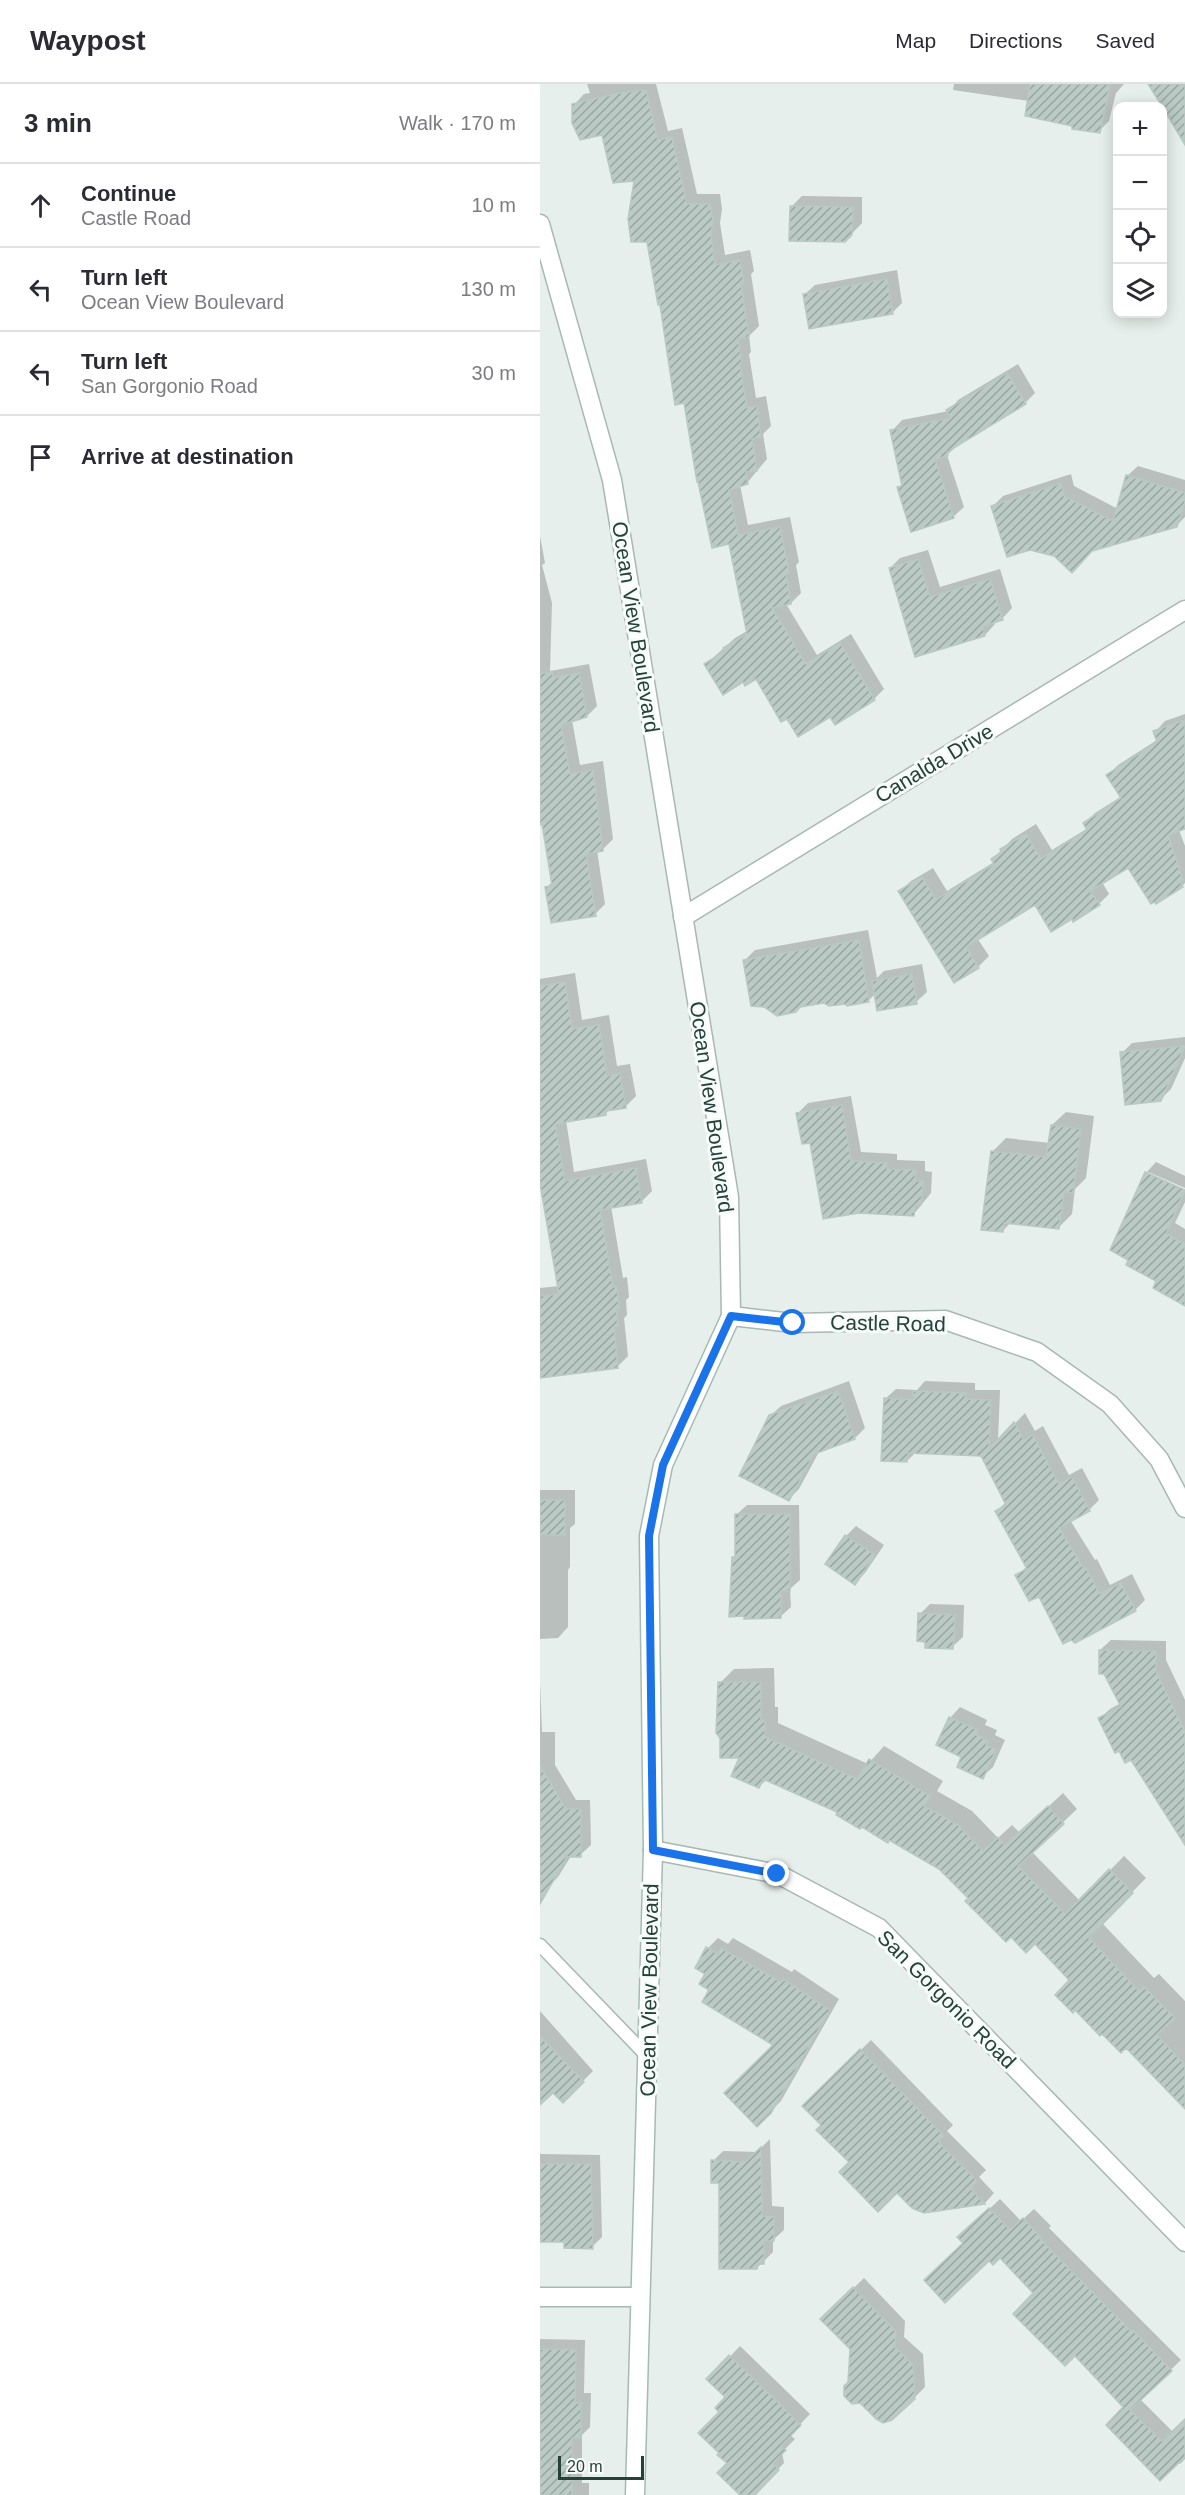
<!DOCTYPE html>
<html lang="en">
<head>
<meta charset="utf-8">
<style>
	body { margin:0; font-family:Helvetica,sans-serif; background:#f2f2f3; color:#2b2b33 }
	.controls { position:absolute; right:18px; top:18px; display:grid; overflow:hidden; border-radius:12px; box-shadow:0 3px 15px #0003 }
	.controls button { width:54px; height:54px; display:grid; place-items:center; padding:0; border:0; border-bottom:2px solid #e1e1e2; background:#fff; color:#2b2b33; font:30px sans-serif }
	.scale { position:absolute; left:18px; bottom:15px; width:86px; box-sizing:border-box; padding-left:6px; border:3px solid #24423a; border-top:0; font-size:16px; line-height:21px; white-space:nowrap; color:#24423a; -webkit-text-stroke:4px #f7fbf9; paint-order:stroke }
	.stop { position:absolute; width:18px; height:18px; margin:-14px; border:4px solid #1a73e8; border-radius:50%; background:#fff }
	.stop.end { background:#1a73e8; border-color:#fff; box-shadow:0 2px 6px #0008 }
	.list { margin:0; padding:0; list-style:none }
	h2 { display:flex; justify-content:space-between; align-items:center; height:78px; margin:0; padding:0 24px; font-size:26px }
	h2 small { font-size:20px; font-weight:400; color:#7c7c81 }
	.list li { display:grid; grid-template-columns:39px 1fr auto; gap:18px; align-items:center; box-sizing:border-box; height:84px; padding:0 24px; border-top:2px solid #e1e1e2 }
	.list b { display:block; font-size:22px; white-space:nowrap }
	.list p { margin:0; font-size:20px; white-space:nowrap; color:#7c7c81 }
	.list em { font-size:20px; font-style:normal; color:#7c7c81 }
	.icon { flex:none; width:33px; height:33px; fill:none; stroke:currentColor; stroke-width:2; stroke-linecap:round; stroke-linejoin:round }
	.map { position:relative; flex:none; width:645px; height:2411px; overflow:hidden }
	header { display:flex; align-items:center; gap:36px; box-sizing:border-box; height:84px; padding:0 30px; background:#fff; border-bottom:2px solid #e1e1e2 }
	header strong { font-size:28px }
	nav { display:flex; gap:33px; margin-inline-start:auto; font-size:21px }
	main { display:flex }
	aside { flex:1; background:#fff }
	.map>svg:first-child { display:block }
	.shadow { fill:#0003 }
	.building { fill:url(#building-hatch); stroke:#b8c9c2; stroke-width:1.5 }
	.lines { fill:none; stroke-linecap:round; stroke-linejoin:round }
	.lane-casing { stroke:#a8b8b2; stroke-width:15 }
	.street-casing { stroke:#a8b8b2; stroke-width:21 }
	.secondary-casing { stroke:#a4bbb3; stroke-width:21 }
	.lane { stroke:#fff; stroke-width:12 }
	.street { stroke:#fff; stroke-width:18 }
	.secondary { stroke:#fff; stroke-width:18 }
	.route { stroke:#1a73e8; stroke-width:8 }
	.labels { text-anchor:middle; dominant-baseline:central; stroke-width:6; stroke-linejoin:round; paint-order:stroke }
	.street-label { font-size:21px; fill:#24423a; stroke:#f7fbf9 }
</style>
</head>
<body>
<header>
<strong>Waypost</strong>
<nav><a>Map</a><a>Directions</a><a>Saved</a></nav>
</header>
<main>
<aside>
<h2>3 min<small>Walk · 170 m</small></h2>
<ul class="list">
<li><svg class="icon" aria-label="ahead" viewBox="0 0 24 24"><path d="M12 20V5M6 11l6-6 6 6"/></svg><div><b>Continue</b><p>Castle Road</p></div><em>10 m</em></li>
<li><svg class="icon" aria-label="left" viewBox="0 0 24 24"><path d="M17 20v-9H6M10 6l-5 5 5 5"/></svg><div><b>Turn left</b><p>Ocean View Boulevard</p></div><em>130 m</em></li>
<li><svg class="icon" aria-label="left" viewBox="0 0 24 24"><path d="M17 20v-9H6M10 6l-5 5 5 5"/></svg><div><b>Turn left</b><p>San Gorgonio Road</p></div><em>30 m</em></li>
<li><svg class="icon" aria-label="arrive" viewBox="0 0 24 24"><path d="M6 21V4h12l-3 4 3 4H6"/></svg><div><b>Arrive at destination</b></div></li>
</ul>
</aside>
<div class="map">
<svg width="645" height="2411" viewBox="0 0 645 2411">
	<defs>
		<pattern id="building-hatch" width="6" height="6" patternUnits="userSpaceOnUse" patternTransform="scale(1.5)"><rect width="6" height="6" fill="#bbcac4"/><path d="M-1 1l2-2M0 6l6-6M5 7l2-2" fill="none" stroke="#98a6a0"/></pattern>
	</defs>
	<rect width="100%" height="100%" fill="#e6efeb"/>
	<g class="shadow">
		<path d="M 47,0 L 116,0 L 128,47 L 142,44 L 157,110 L 180,110 L 182,125 L 180,139 L 185,171 L 210,166 L 214,187 L 211,190 L 219,242 L 209,252 L 211,268 L 209,270 L 216,314 L 226,312 L 231,342 L 223,350 L 227,375 L 207,399 L 200,401 L 208,441 L 250,433 L 259,478 L 256,481 L 261,509 L 251,519 L 246,520 L 277,571 L 311,550 L 344,605 L 334,615 L 291,631 L 247,633 L 216,593 L 204,596 L 166,580 L 195,554 L 207,547 L 191,458 L 145,318 L 121,219 L 96,95 L 63,49 L 34,21 L 44,10 L 50,9 Z"/>
		<path d="M 414,0 L 584,0 L 576,9 L 569,37 L 559,47 L 534,41 L 489,17 L 413,6 Z"/>
		<path d="M 262,112 L 322,113 L 322,139 L 305,157 L 252,122 Z"/>
		<path d="M 357,186 L 362,219 L 352,229 L 264,211 L 275,201 Z"/>
		<path d="M 478,280 L 495,309 L 485,319 L 418,361 L 407,371 L 424,423 L 413,433 L 359,404 L 363,400 L 352,347 L 362,336 L 409,327 L 418,316 Z"/>
		<path d="M 598,382 L 645,396 L 645,433 L 636,442 L 514,471 L 453,422 L 463,412 L 531,390 L 534,402 L 578,425 L 587,392 Z"/>
		<path d="M 0,452 L 5,479 L 2,481 L 12,519 L 10,587 L 49,580 L 57,622 L 47,632 L 32,636 L 40,681 L 63,677 L 73,755 L 63,765 L 57,766 L 65,820 L 55,830 L 6,804 L 13,797 L 4,739 L 0,739 Z"/>
		<path d="M 388,466 L 400,503 L 460,485 L 472,524 L 462,535 L 454,537 L 455,540 L 445,551 L 376,571 L 350,484 L 360,474 Z"/>
		<path d="M 645,630 L 645,744 L 639,746 L 645,762 L 645,799 L 642,802 L 588,782 L 562,798 L 569,810 L 559,820 L 532,833 L 495,819 L 437,854 L 449,872 L 438,883 L 415,897 L 360,807 L 371,797 L 393,784 L 407,807 L 454,778 L 453,775 L 472,755 L 496,740 L 512,766 L 548,744 L 545,739 L 555,729 L 582,712 L 568,691 L 578,681 L 617,656 L 615,648 L 625,637 Z"/>
		<path d="M 328,846 L 337,894 L 344,887 L 382,880 L 387,908 L 376,918 L 336,909 L 329,916 L 205,876 L 215,866 Z"/>
		<path d="M 35,889 L 42,936 L 69,931 L 77,982 L 90,980 L 96,1012 L 85,1023 L 70,1025 L 66,1029 L 26,1036 L 34,1088 L 106,1075 L 112,1107 L 102,1117 L 71,1122 L 83,1194 L 87,1193 L 89,1213 L 86,1216 L 87,1231 L 84,1234 L 88,1272 L 78,1282 L 0,1292 L 0,1204 L 19,1202 L 0,1091 L 0,895 Z"/>
		<path d="M 645,953 L 645,974 L 631,1005 L 621,1015 L 582,969 L 592,959 Z"/>
		<path d="M 311,1012 L 321,1068 L 357,1070 L 357,1076 L 385,1077 L 385,1087 L 392,1088 L 391,1109 L 374,1130 L 272,1058 L 258,1029 L 268,1019 Z"/>
		<path d="M 526,1028 L 554,1032 L 546,1094 L 535,1105 L 532,1130 L 518,1144 L 471,1138 L 463,1147 L 452,1068 L 466,1054 L 510,1059 L 512,1041 Z"/>
		<path d="M 616,1078 L 645,1092 L 645,1104 L 608,1088 L 608,1091 L 645,1108 L 645,1118 L 635,1139 L 645,1145 L 645,1220 L 618,1197 L 606,1089 Z"/>
		<path d="M 309,1297 L 325,1344 L 315,1354 L 280,1366 L 259,1405 L 249,1415 L 230,1332 L 241,1322 Z"/>
		<path d="M 385,1297 L 435,1299 L 435,1306 L 460,1306 L 458,1357 L 485,1329 L 495,1347 L 503,1342 L 529,1391 L 542,1384 L 559,1416 L 549,1426 L 530,1436 L 555,1476 L 557,1475 L 570,1501 L 592,1490 L 605,1516 L 595,1526 L 500,1511 L 477,1492 L 487,1482 L 457,1427 L 466,1418 L 442,1371 L 376,1368 L 367,1377 L 345,1315 L 356,1305 L 377,1306 Z"/>
		<path d="M 0,1406 L 35,1406 L 35,1440 L 30,1444 L 30,1483 L 28,1486 L 28,1543 L 18,1554 L 0,1555 Z"/>
		<path d="M 207,1421 L 259,1421 L 260,1496 L 250,1505 L 251,1523 L 240,1533 L 193,1474 L 197,1470 L 196,1431 Z"/>
		<path d="M 316,1442 L 344,1461 L 325,1489 L 315,1499 L 287,1480 L 306,1452 Z"/>
		<path d="M 390,1520 L 424,1521 L 423,1553 L 412,1563 L 387,1556 L 380,1530 Z"/>
		<path d="M 571,1556 L 626,1557 L 626,1576 L 645,1616 L 645,1754 L 592,1674 L 559,1635 L 570,1625 L 581,1619 L 560,1566 Z"/>
		<path d="M 234,1584 L 235,1623 L 238,1623 L 238,1639 L 328,1680 L 344,1662 L 403,1697 L 397,1707 L 432,1727 L 458,1754 L 472,1741 L 480,1749 L 523,1709 L 537,1725 L 492,1768 L 540,1817 L 584,1772 L 606,1794 L 562,1839 L 614,1894 L 619,1890 L 645,1917 L 645,2023 L 495,1858 L 430,1814 L 400,1784 L 299,1728 L 227,1695 L 219,1703 L 201,1672 L 180,1599 L 194,1585 Z"/>
		<path d="M 0,1598 L 2,1648 L 15,1648 L 15,1681 L 36,1716 L 50,1716 L 51,1761 L 40,1771 L 31,1772 L 18,1793 L 8,1803 L 0,1799 Z"/>
		<path d="M 420,1623 L 447,1636 L 445,1641 L 457,1646 L 455,1651 L 465,1656 L 453,1683 L 442,1693 L 423,1672 L 410,1634 Z"/>
		<path d="M 178,1854 L 188,1860 L 193,1854 L 252,1888 L 254,1885 L 299,1915 L 241,2017 L 217,2041 L 235,1961 L 171,1905 L 167,1889 L 168,1864 Z"/>
		<path d="M 0,1927 L 53,1987 L 23,2017 L 13,2007 L 0,2014 Z"/>
		<path d="M 331,1956 L 413,2041 L 407,2047 L 446,2086 L 439,2093 L 454,2109 L 445,2119 L 384,2127 L 357,2107 L 311,2078 L 283,2041 L 264,2022 Z"/>
		<path d="M 230,2055 L 232,2122 L 244,2123 L 244,2146 L 233,2156 L 233,2168 L 217,2184 L 173,2077 L 183,2067 L 217,2068 Z"/>
		<path d="M 0,2070 L 60,2071 L 62,2153 L 52,2163 L 25,2156 L 0,2156 Z"/>
		<path d="M 460,2115 L 481,2137 L 494,2125 L 511,2142 L 509,2144 L 641,2276 L 600,2315 L 633,2348 L 645,2336 L 645,2375 L 640,2380 L 585,2323 L 496,2209 L 460,2172 L 425,2159 L 419,2153 Z"/>
		<path d="M 324,2194 L 365,2237 L 364,2253 L 383,2270 L 385,2303 L 374,2314 L 309,2298 L 311,2265 L 282,2235 Z"/>
		<path d="M 0,2255 L 45,2256 L 44,2309 L 51,2309 L 50,2343 L 42,2351 L 42,2399 L 49,2399 L 49,2411 L 0,2411 Z"/>
		<path d="M 200,2262 L 270,2330 L 250,2351 L 255,2355 L 242,2368 L 244,2379 L 213,2411 L 202,2411 L 189,2379 L 181,2328 L 187,2313 L 169,2295 Z"/>
	</g>
	<g class="building">
		<path d="M 490,0 L 570,0 L 560,49 L 532,45 L 532,42 L 485,32 Z"/>
		<path d="M 608,0 L 645,0 L 645,61 L 622,22 Z"/>
		<path d="M 106,6 L 118,56 L 132,53 L 147,120 L 170,120 L 173,136 L 171,151 L 175,181 L 200,176 L 204,199 L 201,200 L 209,253 L 198,255 L 202,279 L 200,280 L 207,324 L 217,322 L 221,353 L 212,355 L 217,387 L 206,388 L 208,400 L 189,406 L 198,451 L 240,443 L 249,489 L 246,490 L 251,520 L 232,524 L 266,580 L 300,559 L 335,616 L 295,641 L 290,633 L 258,653 L 247,635 L 241,638 L 216,595 L 205,602 L 203,598 L 183,611 L 164,580 L 185,567 L 183,564 L 207,550 L 189,460 L 172,464 L 158,398 L 157,398 L 144,319 L 135,321 L 120,221 L 118,221 L 107,158 L 91,158 L 88,135 L 94,97 L 73,99 L 62,51 L 40,56 L 32,39 L 32,20 L 79,9 Z"/>
		<path d="M 250,122 L 313,123 L 312,151 L 305,158 L 249,157 Z"/>
		<path d="M 347,195 L 353,230 L 269,245 L 263,210 Z"/>
		<path d="M 467,289 L 486,320 L 407,368 L 408,372 L 395,375 L 414,434 L 371,448 L 357,403 L 362,402 L 350,346 L 411,334 L 406,326 Z"/>
		<path d="M 586,391 L 645,409 L 645,418 L 637,443 L 552,467 L 532,489 L 514,472 L 490,466 L 467,473 L 451,422 L 521,399 L 524,412 L 573,437 Z"/>
		<path d="M 378,475 L 390,513 L 450,495 L 463,536 L 443,542 L 445,552 L 375,573 L 349,484 Z"/>
		<path d="M 12,588 L 13,594 L 39,589 L 47,633 L 21,641 L 30,690 L 53,686 L 63,767 L 46,770 L 56,832 L 11,839 L 5,803 L 12,802 L 2,740 L 0,741 L 0,589 Z"/>
		<path d="M 645,636 L 645,745 L 628,751 L 643,796 L 640,797 L 643,803 L 616,820 L 614,818 L 611,820 L 588,784 L 550,807 L 560,821 L 533,838 L 532,835 L 511,848 L 495,821 L 426,863 L 439,884 L 414,899 L 358,807 L 382,793 L 396,816 L 454,780 L 451,775 L 461,768 L 460,765 L 486,750 L 501,775 L 547,746 L 543,739 L 581,714 L 566,691 L 617,658 L 613,647 Z"/>
		<path d="M 319,856 L 329,918 L 307,922 L 305,920 L 289,922 L 284,919 L 260,923 L 256,928 L 237,932 L 224,923 L 211,922 L 203,876 Z"/>
		<path d="M 372,890 L 377,920 L 337,927 L 332,897 Z"/>
		<path d="M 25,898 L 32,945 L 59,941 L 67,992 L 80,989 L 86,1024 L 66,1027 L 66,1031 L 15,1040 L 25,1097 L 96,1084 L 102,1119 L 60,1126 L 73,1203 L 77,1203 L 79,1224 L 76,1225 L 78,1242 L 74,1243 L 78,1284 L 0,1294 L 0,1212 L 19,1210 L 0,1100 L 0,902 Z"/>
		<path d="M 645,962 L 621,1017 L 585,1021 L 580,968 Z"/>
		<path d="M 302,1021 L 311,1077 L 347,1079 L 347,1085 L 376,1086 L 375,1097 L 383,1097 L 381,1121 L 375,1121 L 374,1132 L 319,1129 L 283,1135 L 270,1059 L 262,1060 L 256,1029 Z"/>
		<path d="M 511,1041 L 541,1045 L 533,1109 L 524,1108 L 519,1145 L 464,1139 L 463,1148 L 441,1146 L 451,1067 L 506,1073 Z"/>
		<path d="M 605,1088 L 645,1106 L 626,1150 L 645,1160 L 645,1222 L 613,1204 L 616,1197 L 586,1181 L 588,1176 L 570,1166 Z"/>
		<path d="M 298,1307 L 315,1355 L 274,1370 L 249,1417 L 199,1392 L 229,1331 Z"/>
		<path d="M 373,1307 L 426,1309 L 425,1315 L 451,1316 L 449,1365 L 474,1338 L 484,1356 L 493,1351 L 519,1400 L 532,1393 L 550,1427 L 519,1444 L 544,1485 L 546,1484 L 560,1510 L 581,1499 L 596,1527 L 535,1559 L 531,1556 L 523,1560 L 499,1513 L 489,1517 L 475,1491 L 487,1485 L 455,1427 L 466,1421 L 441,1372 L 368,1369 L 367,1378 L 341,1377 L 344,1314 L 373,1316 Z"/>
		<rect x="0" y="1416" width="25" height="35"/>
		<path d="M 195,1430 L 250,1430 L 250,1507 L 241,1507 L 241,1534 L 204,1535 L 204,1532 L 189,1533 L 192,1473 L 195,1473 Z"/>
		<path d="M 305,1451 L 335,1471 L 315,1501 L 285,1480 Z"/>
		<path d="M 378,1529 L 415,1531 L 413,1565 L 385,1564 L 385,1558 L 377,1557 Z"/>
		<path d="M 559,1566 L 616,1567 L 616,1587 L 645,1648 L 645,1761 L 591,1676 L 585,1679 L 579,1667 L 575,1669 L 558,1634 L 581,1623 L 564,1590 L 559,1590 Z"/>
		<path d="M 178,1598 L 221,1598 L 221,1637 L 225,1637 L 225,1653 L 317,1695 L 329,1675 L 390,1712 L 384,1722 L 418,1741 L 443,1767 L 457,1753 L 465,1761 L 508,1722 L 524,1740 L 478,1782 L 525,1830 L 569,1785 L 593,1809 L 549,1854 L 599,1907 L 604,1903 L 635,1934 L 617,1951 L 645,1981 L 645,2025 L 586,1964 L 581,1969 L 562,1950 L 560,1952 L 535,1926 L 533,1929 L 515,1911 L 529,1896 L 495,1860 L 486,1869 L 471,1853 L 466,1858 L 425,1817 L 428,1814 L 399,1785 L 349,1756 L 348,1759 L 322,1743 L 320,1745 L 296,1731 L 297,1728 L 223,1695 L 219,1704 L 191,1692 L 199,1674 L 180,1674 L 180,1654 L 176,1649 Z"/>
		<path d="M 409,1633 L 438,1646 L 436,1651 L 448,1657 L 446,1661 L 456,1666 L 443,1695 L 417,1683 L 421,1673 L 396,1661 Z"/>
		<path d="M 0,1682 L 26,1725 L 41,1725 L 41,1773 L 27,1773 L 0,1820 Z"/>
		<path d="M 166,1863 L 178,1870 L 181,1864 L 241,1898 L 243,1895 L 290,1926 L 231,2029 L 217,2043 L 184,2009 L 233,1961 L 162,1918 L 169,1906 L 159,1900 L 165,1890 L 155,1884 Z"/>
		<path d="M 0,1952 L 44,1998 L 23,2019 L 13,2009 L 0,2021 Z"/>
		<path d="M 320,1965 L 404,2052 L 398,2057 L 437,2097 L 430,2104 L 445,2120 L 384,2129 L 372,2124 L 357,2109 L 338,2128 L 299,2088 L 309,2078 L 276,2046 L 281,2041 L 262,2022 Z"/>
		<path d="M 221,2063 L 222,2132 L 234,2133 L 234,2157 L 224,2157 L 224,2180 L 218,2180 L 217,2185 L 179,2185 L 179,2099 L 171,2099 L 171,2076 L 205,2078 Z"/>
		<path d="M 0,2080 L 51,2080 L 53,2165 L 24,2164 L 24,2158 L 0,2158 Z"/>
		<path d="M 449,2124 L 470,2146 L 483,2134 L 501,2154 L 500,2155 L 591,2247 L 593,2246 L 632,2287 L 590,2326 L 622,2357 L 645,2335 L 645,2373 L 620,2397 L 566,2341 L 583,2323 L 535,2272 L 525,2282 L 473,2230 L 493,2209 L 460,2174 L 453,2181 L 449,2177 L 405,2219 L 384,2196 L 423,2159 L 417,2153 Z"/>
		<path d="M 313,2203 L 356,2248 L 355,2263 L 373,2281 L 375,2315 L 352,2336 L 343,2339 L 336,2335 L 320,2319 L 312,2320 L 304,2312 L 304,2302 L 308,2298 L 310,2265 L 280,2235 Z"/>
		<path d="M 0,2265 L 36,2266 L 35,2319 L 41,2319 L 41,2354 L 32,2354 L 32,2411 L 0,2411 Z"/>
		<path d="M 189,2271 L 261,2341 L 241,2362 L 246,2366 L 233,2379 L 239,2386 L 215,2411 L 200,2411 L 177,2389 L 187,2379 L 177,2371 L 179,2369 L 158,2349 L 179,2328 L 175,2324 L 185,2313 L 166,2295 Z"/>
	</g>
	<g class="lines">
		<g class="lane-casing">
			<path id="lane" d="M 0,1861 L 108,1973"/>
		</g>
		<g class="street-casing">
			<g id="street">
				<path d="M 0,140 L 72,396 L 189,1113 L 191,1232 L 253,1239 L 405,1236 L 497,1268 L 570,1320 L 619,1375 L 645,1424"/>
				<path d="M 143,833 L 645,526"/>
				<path d="M 113,1766 L 238,1790 L 339,1844 L 645,2158"/>
				<path d="M 0,2213 L 100,2213"/>
			</g>
		</g>
		<g class="secondary-casing">
			<path id="secondary" d="M 95,2411 L 113,1766 L 109,1452 L 123,1381 L 191,1232"/>
		</g>
		<use href="#lane" class="lane"/>
		<use href="#street" class="street"/>
		<use href="#secondary" class="secondary"/>
	</g>
	<g class="lines">
		<path class="route" d="M 237,1790 L 113,1766 L 109,1452 L 123,1381 L 191,1232 L 253,1239"/>
	</g>
	<g class="labels">
		<g class="street-label">
			<text transform="translate(96 543) rotate(81)">Ocean View Boulevard</text>
			<text transform="translate(394 679) rotate(-31)">Canalda Drive</text>
			<text transform="translate(172 1023) rotate(82)">Ocean View Boulevard</text>
			<text transform="translate(348 1239) rotate(1)">Castle Road</text>
			<text transform="translate(109 1906) rotate(-89)">Ocean View Boulevard</text>
			<text transform="translate(407 1915) rotate(45)">San Gorgonio Road</text>
		</g>
	</g>
</svg>
<div class="controls">
<button>+</button>
<button>−</button>
<button><svg class="icon" aria-label="locate" viewBox="0 0 24 24"><circle cx="12" cy="12" r="6"/><path d="M12 2v4M12 18v4M2 12h4M18 12h4"/></svg></button>
<button><svg class="icon" aria-label="layers" viewBox="0 0 24 24"><path d="M12 4l9 5-9 5-9-5zM3 14l9 5 9-5"/></svg></button>
</div>
<div class="scale">20 m</div>
<div class="stop" style="left:253px;top:1239px"></div>
<div class="stop end" style="left:237px;top:1790px"></div>
</div>
</main>
</body>
</html>
